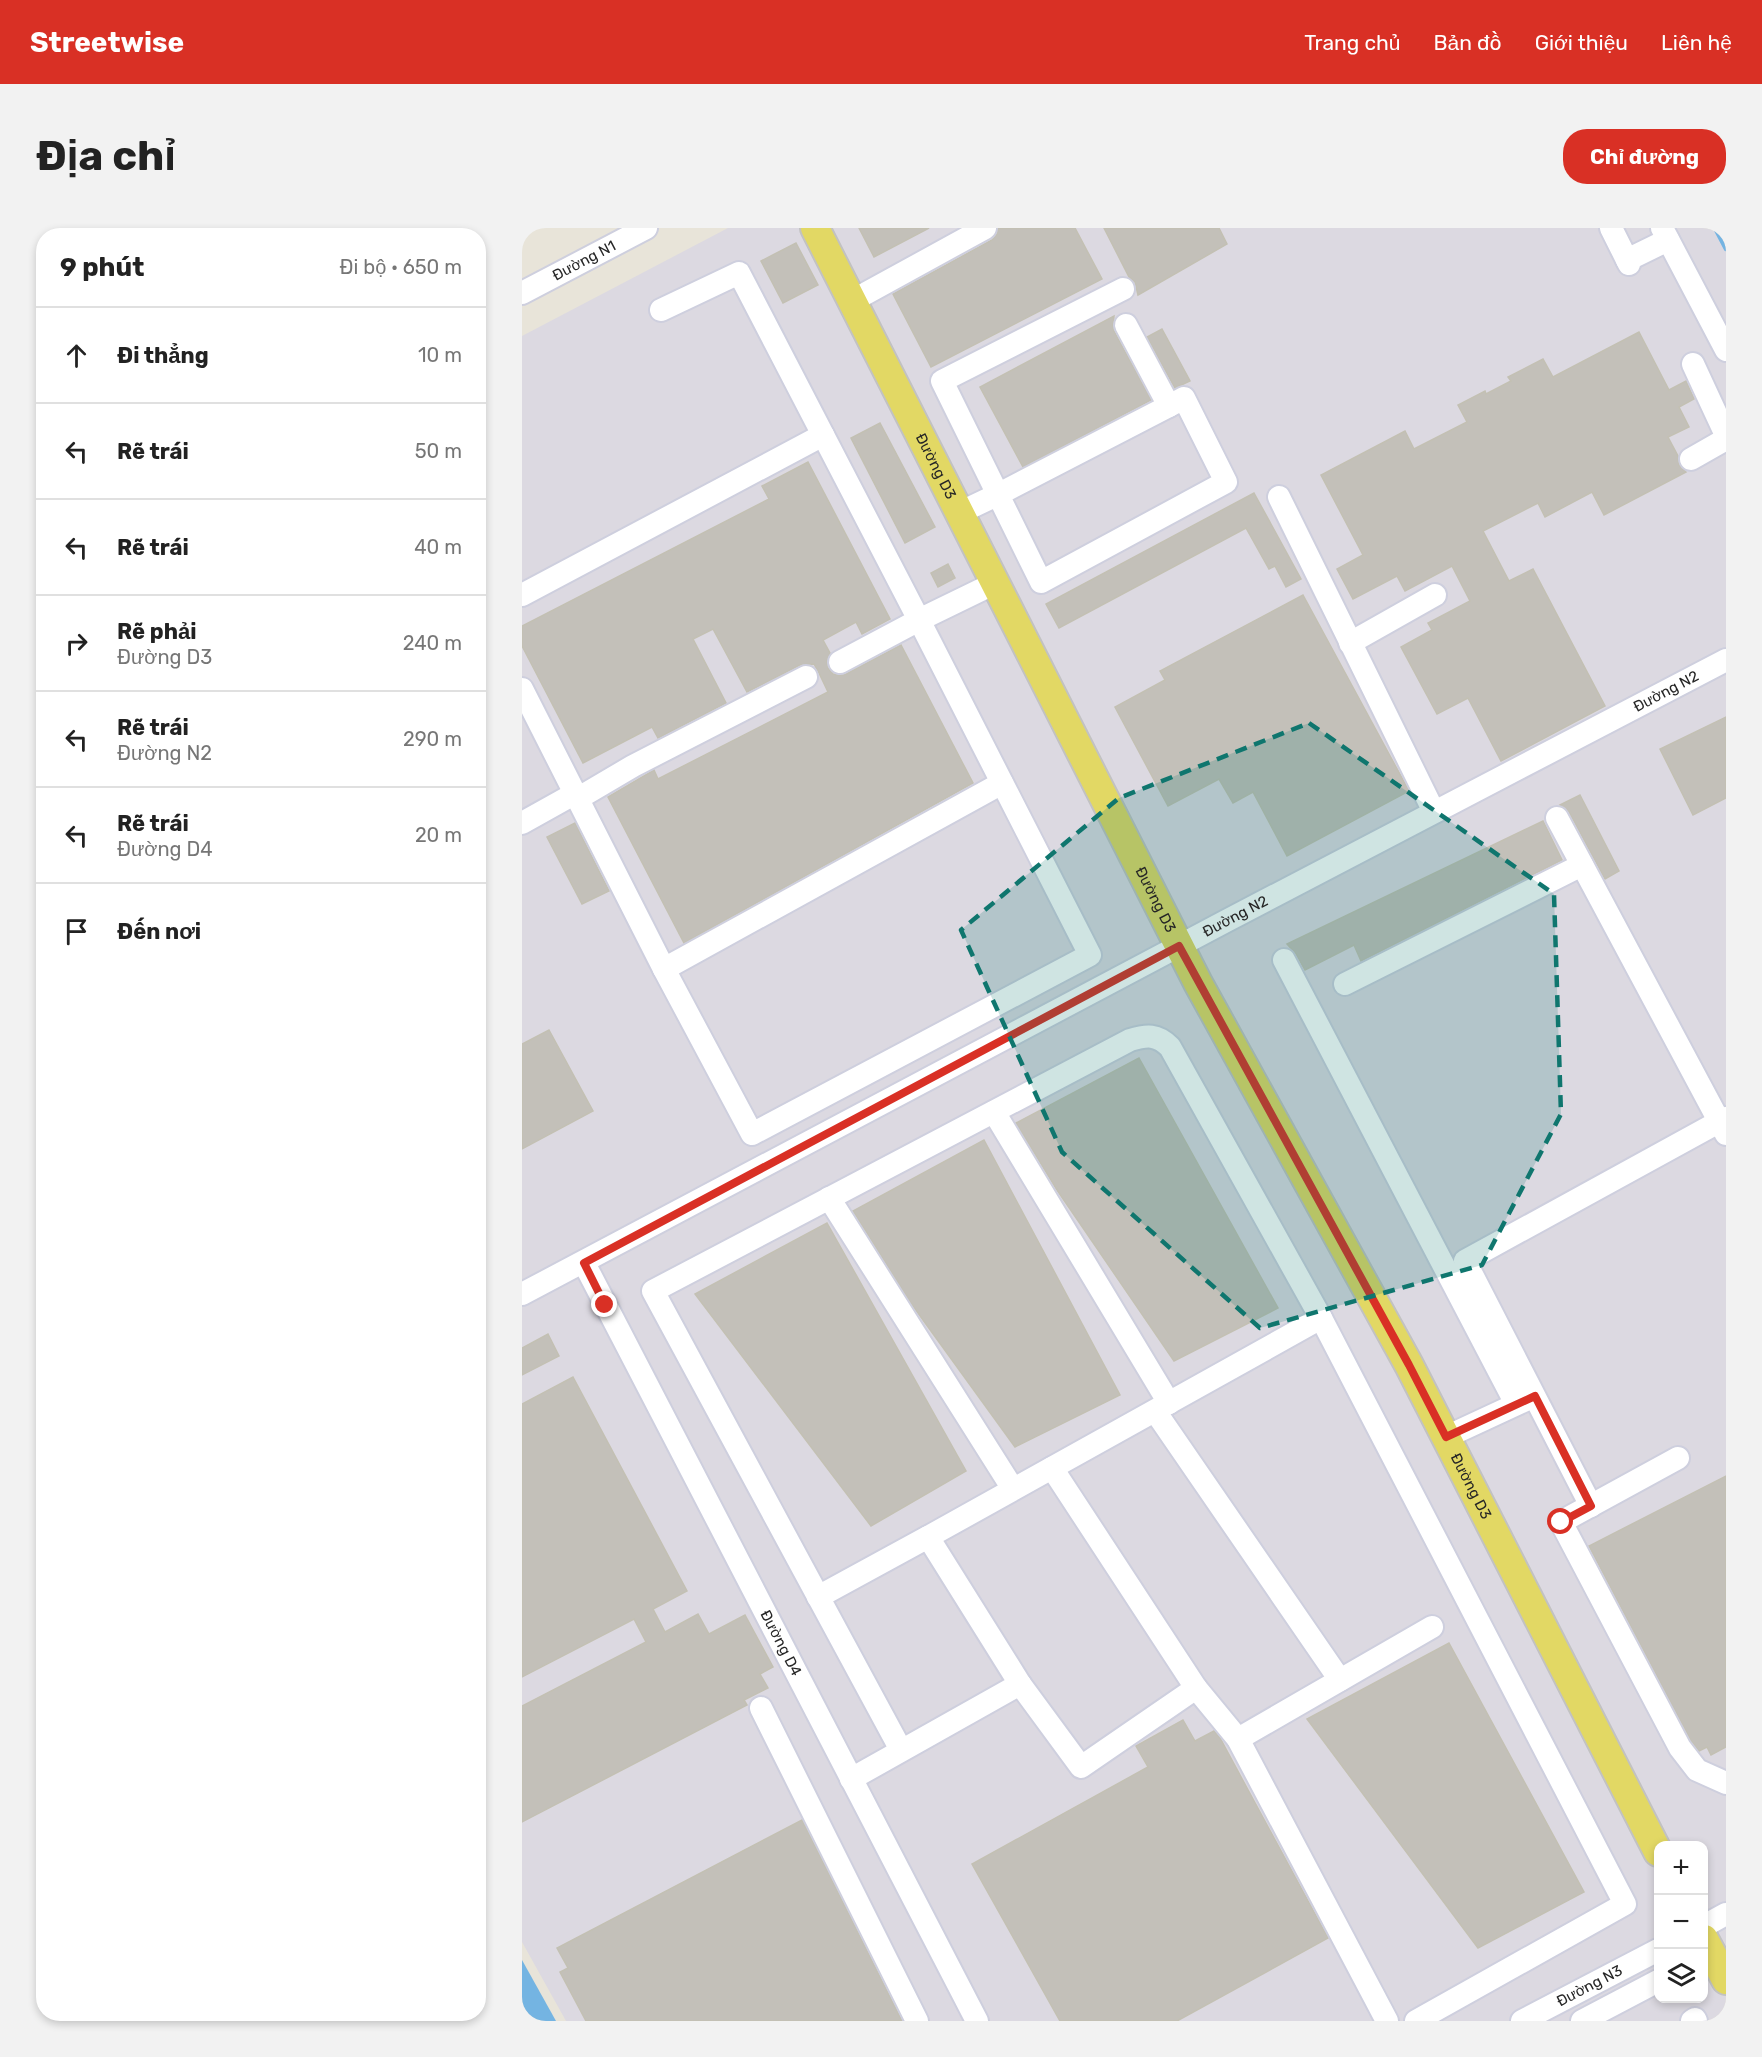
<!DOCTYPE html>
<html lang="vi">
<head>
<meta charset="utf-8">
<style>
	body { margin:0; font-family:Rubik,sans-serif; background:#f2f2f2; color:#222 }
	.controls { position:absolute; right:18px; bottom:18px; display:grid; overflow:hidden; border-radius:12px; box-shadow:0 3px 9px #0003 }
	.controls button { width:54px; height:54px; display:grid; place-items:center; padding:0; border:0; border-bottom:2px solid #e0e0e0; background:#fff; color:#222; font:30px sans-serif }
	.stop { position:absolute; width:18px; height:18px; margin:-14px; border:4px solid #d93025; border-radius:50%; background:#fff }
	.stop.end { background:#d93025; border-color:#fff; box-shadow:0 2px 6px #0008 }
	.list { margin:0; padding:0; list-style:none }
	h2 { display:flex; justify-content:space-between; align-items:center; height:78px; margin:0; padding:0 24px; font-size:26px }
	h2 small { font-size:20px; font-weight:400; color:#767676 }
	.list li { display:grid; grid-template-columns:39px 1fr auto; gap:18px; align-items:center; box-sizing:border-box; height:96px; padding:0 24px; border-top:2px solid #e0e0e0 }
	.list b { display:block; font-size:22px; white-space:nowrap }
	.list p { margin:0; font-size:20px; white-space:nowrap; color:#767676 }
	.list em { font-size:20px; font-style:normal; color:#767676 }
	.icon { flex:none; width:33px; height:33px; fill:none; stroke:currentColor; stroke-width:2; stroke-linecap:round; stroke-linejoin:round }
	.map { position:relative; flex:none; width:1204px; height:1793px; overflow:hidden; border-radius:24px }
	header { display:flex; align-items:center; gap:36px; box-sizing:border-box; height:84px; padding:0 30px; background:#d93025; color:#fff }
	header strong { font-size:28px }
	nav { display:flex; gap:33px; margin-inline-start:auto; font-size:21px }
	.intro { display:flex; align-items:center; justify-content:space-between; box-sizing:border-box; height:144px; padding:0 36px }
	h1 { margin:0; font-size:42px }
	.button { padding:15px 27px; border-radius:24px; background:#d93025; color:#fff; font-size:21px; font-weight:700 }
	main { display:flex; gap:36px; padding:0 36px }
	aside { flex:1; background:#fff; border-radius:24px; box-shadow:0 3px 9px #0003 }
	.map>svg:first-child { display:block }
	.industrial { fill:#dcd9e1; fill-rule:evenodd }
	.water { fill:#74b4e2 }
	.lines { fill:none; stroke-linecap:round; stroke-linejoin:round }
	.stream { stroke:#74b4e2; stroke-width:4.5 }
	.building { fill:#c3c0b9; stroke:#c3c0b3; stroke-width:1.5 }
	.minor-casing { stroke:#cecfde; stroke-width:26 }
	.major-casing { stroke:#c2c2c2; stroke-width:32 }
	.minor { stroke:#fff; stroke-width:22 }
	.major { stroke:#e2d864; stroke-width:28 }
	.route { stroke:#d93025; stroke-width:8 }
	.marked { fill:#0f766e; fill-opacity:0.2; stroke:#0f766e; stroke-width:4.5; stroke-dasharray:12 8; stroke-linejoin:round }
	.labels { text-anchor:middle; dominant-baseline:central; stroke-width:6; stroke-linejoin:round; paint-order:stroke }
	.street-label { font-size:15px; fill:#262626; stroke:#fff }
</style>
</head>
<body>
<header>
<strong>Streetwise</strong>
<nav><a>Trang chủ</a><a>Bản đồ</a><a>Giới thiệu</a><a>Liên hệ</a></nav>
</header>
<div class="intro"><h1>Địa chỉ</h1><a class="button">Chỉ đường</a></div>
<main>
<aside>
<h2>9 phút<small>Đi bộ · 650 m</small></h2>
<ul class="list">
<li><svg class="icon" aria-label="ahead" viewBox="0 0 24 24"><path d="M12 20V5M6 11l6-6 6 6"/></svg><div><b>Đi thẳng</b></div><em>10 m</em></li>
<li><svg class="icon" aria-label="left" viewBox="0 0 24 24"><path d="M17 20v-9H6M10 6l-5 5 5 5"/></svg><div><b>Rẽ trái</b></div><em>50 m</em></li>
<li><svg class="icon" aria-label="left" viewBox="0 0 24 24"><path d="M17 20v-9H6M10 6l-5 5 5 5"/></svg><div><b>Rẽ trái</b></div><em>40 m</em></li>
<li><svg class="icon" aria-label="right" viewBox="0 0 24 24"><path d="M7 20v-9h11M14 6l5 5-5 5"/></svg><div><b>Rẽ phải</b><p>Đường D3</p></div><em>240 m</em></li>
<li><svg class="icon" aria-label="left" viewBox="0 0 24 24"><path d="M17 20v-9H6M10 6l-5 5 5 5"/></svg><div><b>Rẽ trái</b><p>Đường N2</p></div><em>290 m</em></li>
<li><svg class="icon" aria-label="left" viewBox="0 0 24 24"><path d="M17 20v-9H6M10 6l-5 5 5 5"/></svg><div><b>Rẽ trái</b><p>Đường D4</p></div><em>20 m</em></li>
<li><svg class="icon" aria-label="arrive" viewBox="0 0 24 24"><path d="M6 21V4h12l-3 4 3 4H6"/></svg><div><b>Đến nơi</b></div></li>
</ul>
</aside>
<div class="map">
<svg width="1204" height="1793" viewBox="0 0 1204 1793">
	<rect width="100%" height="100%" fill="#e8e4d9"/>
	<path class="industrial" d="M 206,0 L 1204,0 L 1204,1793 L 44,1793 L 0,1714 L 0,108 ZM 1136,1618 L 1182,1618 L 1182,1770 L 1136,1770 Z"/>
	<path class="water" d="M 0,1732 L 34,1793 L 0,1793 Z"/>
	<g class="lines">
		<path class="stream" d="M 1193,0 L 1204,21"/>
	</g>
	<g class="building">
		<path d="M 337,0 L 407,0 L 352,29 Z"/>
		<path d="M 476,0 L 553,0 L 580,51 L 409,139 L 371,66 L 470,12 L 475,6 Z"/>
		<path d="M 582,0 L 697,0 L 705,16 L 616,67 L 613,54 L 607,49 Z"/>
		<path d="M 274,15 L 296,57 L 261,75 L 239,33 Z"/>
		<path d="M 592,88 L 591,97 L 592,103 L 629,172 L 501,239 L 458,159 Z"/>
		<path d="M 640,101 L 668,153 L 653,160 L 625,109 Z"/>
		<path d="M 1117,104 L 1147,162 L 1164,153 L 1172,171 L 1157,179 L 1167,199 L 1146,209 L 1156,228 L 1157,237 L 1164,244 L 1082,287 L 1070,264 L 1023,289 L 1016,275 L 961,303 L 987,353 L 1011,341 L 1083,478 L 979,533 L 946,470 L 915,486 L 879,419 L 910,402 L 906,395 L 948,373 L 930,338 L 883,363 L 875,348 L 831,371 L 815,341 L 841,327 L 799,247 L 883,203 L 892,221 L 945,194 L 936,177 L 963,163 L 964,166 L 989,153 L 986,149 L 1021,131 L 1031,149 Z"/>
		<path d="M 358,195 L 413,299 L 383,315 L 329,210 Z"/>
		<path d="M 286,234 L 368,391 L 340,406 L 334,394 L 301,412 L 308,425 L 305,433 L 306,440 L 311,446 L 318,447 L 324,446 L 379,417 L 451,555 L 162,715 L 86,569 L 132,542 L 136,551 L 306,464 L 296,443 L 292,436 L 278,437 L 225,464 L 191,401 L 171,411 L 204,475 L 136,510 L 130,499 L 61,535 L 0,418 L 0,398 L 247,271 L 240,258 Z"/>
		<path d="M 732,265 L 779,351 L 764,359 L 753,338 L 747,341 L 724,300 L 537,400 L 524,376 Z"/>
		<path d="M 426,336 L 433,350 L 416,359 L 409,345 Z"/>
		<path d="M 781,367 L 887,563 L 765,628 L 731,564 L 711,575 L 697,551 L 646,578 L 593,479 L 643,452 L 638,443 Z"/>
		<path d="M 1204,489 L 1204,570 L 1171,587 L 1138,521 Z"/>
		<path d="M 1058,567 L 1097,643 L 1083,651 L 1047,584 L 1038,577 Z"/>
		<path d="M 1021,593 L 1040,632 L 839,733 L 832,717 L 783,742 L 774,726 L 765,716 Z"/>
		<path d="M 53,595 L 87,663 L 60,676 L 25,609 Z"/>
		<path d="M 27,802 L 71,883 L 0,921 L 0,816 Z"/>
		<path d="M 617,830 L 756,1080 L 652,1133 L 535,962 L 494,895 Z"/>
		<path d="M 462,912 L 598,1167 L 493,1219 L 388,1074 L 331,983 Z"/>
		<path d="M 305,995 L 444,1243 L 349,1298 L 173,1066 Z"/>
		<path d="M 26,1106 L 37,1128 L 0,1147 L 0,1120 Z"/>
		<path d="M 51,1149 L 165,1363 L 131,1381 L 143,1404 L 176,1386 L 187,1406 L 223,1387 L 251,1439 L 238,1446 L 246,1460 L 222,1472 L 225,1477 L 0,1594 L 0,1478 L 124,1414 L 112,1391 L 0,1449 L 0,1176 Z"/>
		<path d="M 1204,1248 L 1204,1519 L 1189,1527 L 1185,1519 L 1177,1523 L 1169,1513 L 1067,1318 Z"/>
		<path d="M 927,1415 L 1062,1664 L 956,1720 L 785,1491 Z"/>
		<path d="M 661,1492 L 673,1513 L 692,1503 L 698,1510 L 806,1710 L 655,1793 L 538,1793 L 450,1636 L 626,1539 L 614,1518 Z"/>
		<path d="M 280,1592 L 380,1793 L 64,1793 L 38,1744 L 46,1740 L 35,1720 Z"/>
	</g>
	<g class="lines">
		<g class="minor-casing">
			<g id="minor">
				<path d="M 1089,0 L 1107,36"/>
				<path d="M 1140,0 L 1204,122"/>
				<path d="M 1105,32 L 1146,12"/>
				<path id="s1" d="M 0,65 L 124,0"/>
				<path d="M 330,73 L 463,0"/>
				<path d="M 139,82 L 217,45 L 397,392 L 568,727 L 230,906 L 142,741"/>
				<path d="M 604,97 L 647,178"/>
				<path d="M 1171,136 L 1204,207"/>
				<path d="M 1169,231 L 1204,211"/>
				<path d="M 757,269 L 912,584"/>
				<path d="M 437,285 L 477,266 L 647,178 L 662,170 L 704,254 L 519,354 L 420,153 L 601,61"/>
				<path d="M 0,367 L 301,207"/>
				<path d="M 828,415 L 913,367"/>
				<path d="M 318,434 L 397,392 L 473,355"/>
				<path d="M 0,461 L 142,741 L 480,555"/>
				<path d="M 55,571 L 111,538 L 284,449"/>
				<path d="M 1035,590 L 1204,906"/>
				<path d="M 0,595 L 52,566"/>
				<path d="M 762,732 L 994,1176"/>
				<path d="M 823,756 L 1060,637"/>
				<path d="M 472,884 L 647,1175"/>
				<path d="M 307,970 L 491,1261"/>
				<path id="s2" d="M 62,1035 L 455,1793"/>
				<path id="s3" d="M 0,1066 L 706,692 L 1204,432"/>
				<path d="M 799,1090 L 1103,1676 L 894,1793"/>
				<path d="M 633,1183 L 818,1452"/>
				<path d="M 924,1209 L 1008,1170"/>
				<path d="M 1156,1230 L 1039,1294 L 1158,1520 L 1175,1542 L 1204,1555"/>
				<path d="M 1069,1278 L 943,1033 L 1204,890"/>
				<path d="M 296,1369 L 406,1309"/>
				<path d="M 498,1456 L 559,1539 L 674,1460 L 530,1240"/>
				<path d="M 674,1460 L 716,1511 L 865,1793"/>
				<path d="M 239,1480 L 395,1793"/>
				<path d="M 716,1511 L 910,1399"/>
				<path d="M 329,1551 L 498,1456 L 406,1309 L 799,1090 L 648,819 C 635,806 625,807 608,812 L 131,1063 L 379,1522"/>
				<path d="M 1182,1698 L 1204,1686"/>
				<path id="s4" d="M 1000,1793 L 1136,1722"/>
				<path d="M 1060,1793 L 1136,1753"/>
				<path d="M 1170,1793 L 1173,1791 L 1174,1793"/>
			</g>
		</g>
		<g class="major-casing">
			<g id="major">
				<path id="s5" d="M 293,0 L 676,755 L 887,1137 L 1136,1624"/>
				<path d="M 1182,1711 L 1204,1752"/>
			</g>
		</g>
		<use href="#minor" class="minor"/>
		<use href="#major" class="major"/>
	</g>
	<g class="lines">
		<path class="route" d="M 83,1077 L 62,1035 L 657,718 L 887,1137 L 924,1209 L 1013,1168 L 1069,1278 L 1039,1294"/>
	</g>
	<path class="marked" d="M 787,495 L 1032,666 L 1039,886 L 960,1037 L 738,1100 L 540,924 L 439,702 L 597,570 Z"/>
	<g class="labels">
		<g class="street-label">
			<text stroke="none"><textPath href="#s1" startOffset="70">Đường N1</textPath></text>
			<text stroke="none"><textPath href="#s5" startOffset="267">Đường D3</textPath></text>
			<text stroke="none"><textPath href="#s3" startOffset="1293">Đường N2</textPath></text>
			<text stroke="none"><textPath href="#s5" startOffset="753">Đường D3</textPath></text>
			<text stroke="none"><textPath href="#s3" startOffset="807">Đường N2</textPath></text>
			<text stroke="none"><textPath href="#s5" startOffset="1419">Đường D3</textPath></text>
			<text stroke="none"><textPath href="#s2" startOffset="428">Đường D4</textPath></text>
			<text stroke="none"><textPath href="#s4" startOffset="76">Đường N3</textPath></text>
		</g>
	</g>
</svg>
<div class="controls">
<button>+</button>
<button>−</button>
<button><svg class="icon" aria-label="layers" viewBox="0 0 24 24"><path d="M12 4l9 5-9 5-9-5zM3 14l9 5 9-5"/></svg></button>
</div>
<div class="stop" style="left:1039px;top:1294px"></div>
<div class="stop end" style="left:83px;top:1077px"></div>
</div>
</main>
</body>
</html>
